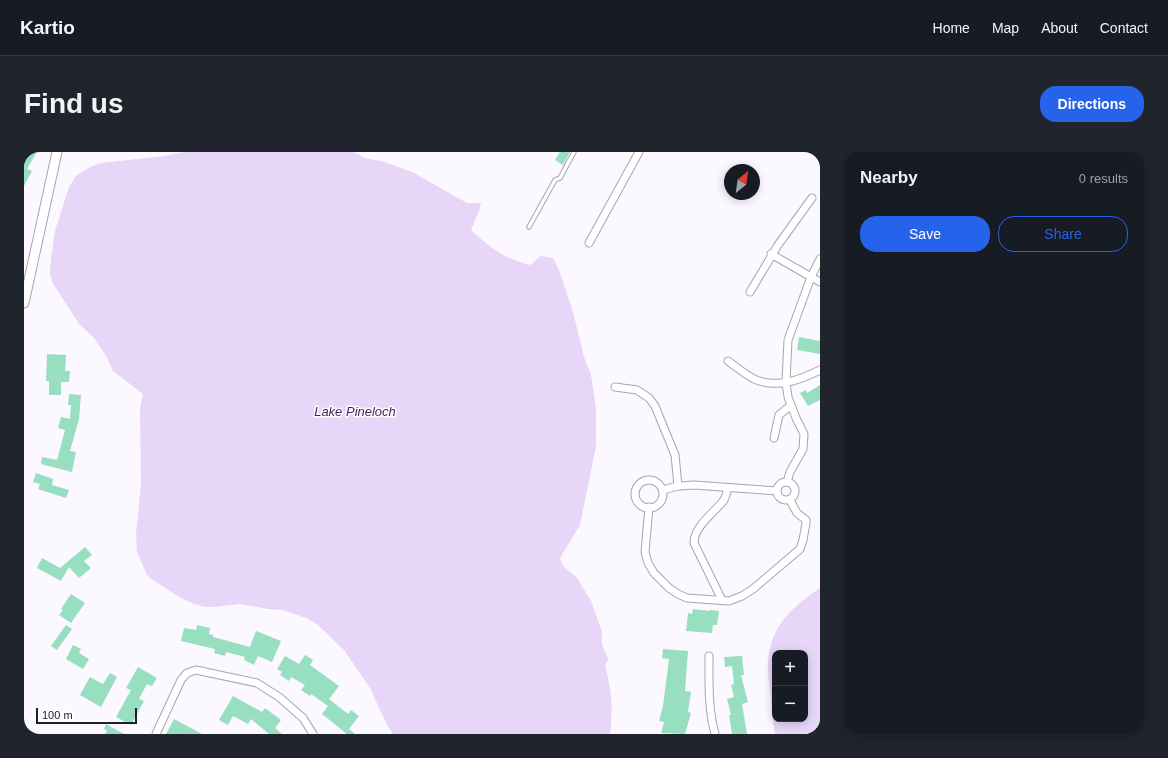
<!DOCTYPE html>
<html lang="en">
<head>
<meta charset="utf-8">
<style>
	body { margin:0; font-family:Helvetica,sans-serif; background:#20242c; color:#f1f3f6 }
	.controls { position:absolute; right:12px; bottom:12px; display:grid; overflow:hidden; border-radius:8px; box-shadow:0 2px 10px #0003 }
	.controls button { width:36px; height:36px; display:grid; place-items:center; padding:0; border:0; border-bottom:1px solid #363941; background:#171b24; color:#f1f3f6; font:20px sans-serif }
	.compass { position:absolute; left:700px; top:12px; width:36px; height:36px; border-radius:50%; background:#171b24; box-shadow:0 2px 10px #0003; rotate:29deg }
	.scale { position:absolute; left:12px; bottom:10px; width:101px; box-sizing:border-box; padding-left:4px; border:2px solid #222024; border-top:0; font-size:11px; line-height:14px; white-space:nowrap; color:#222024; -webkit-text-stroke:3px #fff; paint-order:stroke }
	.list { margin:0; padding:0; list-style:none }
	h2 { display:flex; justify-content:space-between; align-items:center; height:52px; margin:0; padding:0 16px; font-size:17px }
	h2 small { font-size:13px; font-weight:400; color:#9ea1a6 }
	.actions { display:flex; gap:8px; padding:12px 16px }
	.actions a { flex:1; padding:9px 0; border:1px solid #2563eb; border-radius:16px; text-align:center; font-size:14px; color:#2563eb }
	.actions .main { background:#2563eb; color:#fff }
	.map { position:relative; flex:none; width:796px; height:582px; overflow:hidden; border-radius:16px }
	header { display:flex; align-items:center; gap:24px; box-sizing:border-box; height:56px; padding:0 20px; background:#171b24; border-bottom:1px solid #363941 }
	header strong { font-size:19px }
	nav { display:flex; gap:22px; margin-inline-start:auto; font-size:14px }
	.intro { display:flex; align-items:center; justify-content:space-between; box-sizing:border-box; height:96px; padding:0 24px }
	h1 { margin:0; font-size:28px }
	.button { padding:10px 18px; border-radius:16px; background:#2563eb; color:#fff; font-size:14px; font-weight:700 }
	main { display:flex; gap:24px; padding:0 24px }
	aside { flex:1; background:#171b24; border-radius:16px; box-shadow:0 2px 10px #0003 }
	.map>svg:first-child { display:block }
	.water { fill:#e7d6f8; fill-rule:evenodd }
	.building { fill:#98dec0 }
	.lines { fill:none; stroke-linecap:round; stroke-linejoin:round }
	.service-casing { stroke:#a9a4ae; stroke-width:5.5 }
	.minor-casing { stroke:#a9a4ae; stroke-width:9 }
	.tertiary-casing { stroke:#a9a4ae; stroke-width:11 }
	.service { stroke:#fff; stroke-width:3.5 }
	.minor { stroke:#fff; stroke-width:7 }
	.tertiary { stroke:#fff; stroke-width:9 }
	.labels { text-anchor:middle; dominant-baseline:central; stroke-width:3; stroke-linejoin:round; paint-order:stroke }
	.water-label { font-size:13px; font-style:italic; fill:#482364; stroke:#fff }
</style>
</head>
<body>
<header>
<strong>Kartio</strong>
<nav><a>Home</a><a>Map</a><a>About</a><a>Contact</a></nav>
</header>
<div class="intro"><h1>Find us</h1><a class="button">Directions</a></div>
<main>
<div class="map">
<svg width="796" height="582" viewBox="0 0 796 582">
	<rect width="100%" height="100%" fill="#fbf8ff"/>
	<g class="water">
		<path d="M 160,0 L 330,0 L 341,6 L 361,10 L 388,20 L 443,51 L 457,51 L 455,59 L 447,78 C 468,97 479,106 506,113 L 517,104 L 529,106 L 535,118 L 549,160 L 560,205 L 567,223 L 572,256 L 572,294 L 556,373 L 536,406 L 539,414 L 553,426 L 567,449 L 578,480 L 578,492 L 584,507 L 581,514 C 588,539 589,557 586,582 L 369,582 L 362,571 L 346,536 L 320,498 L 294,473 L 282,466 L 259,458 L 244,457 L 215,452 L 191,455 L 182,455 L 170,452 L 157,446 L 129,428 L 123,423 L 113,400 L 112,382 L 117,332 L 116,257 L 119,242 L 89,219 L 82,204 L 70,186 L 55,172 L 28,130 L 26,121 L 27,108 L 31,79 L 45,35 L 52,24 L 66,15 L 77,11 L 140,4 Z"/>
		<path d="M 796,436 L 796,582 L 751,582 C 748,568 748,553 746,539 C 738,488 754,464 796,436 ZM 751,501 L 781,501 L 781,567 L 751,567 Z"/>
	</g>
	<g class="building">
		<path d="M 0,0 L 13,0 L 3,17 L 8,19 L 0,34 Z"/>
		<path d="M 536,0 L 546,0 L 539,13 L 531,8 Z"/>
		<path d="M 775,185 L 796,189 L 796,202 L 773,198 Z"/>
		<path d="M 23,202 L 42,203 L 41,219 L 46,219 L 45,230 L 37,230 L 37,243 L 25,243 L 25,229 L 22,229 Z"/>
		<path d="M 796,233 L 796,248 L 784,254 L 776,241 L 782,238 L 783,241 Z"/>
		<path d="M 45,242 L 57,243 L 55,267 L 46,299 L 52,300 L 48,320 L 17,312 L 18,305 L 33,308 L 41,278 L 34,276 L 37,265 L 46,267 L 47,253 L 44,253 Z"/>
		<path d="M 12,321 L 29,327 L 28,333 L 45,338 L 42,346 L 14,337 L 16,332 L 9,330 Z"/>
		<path d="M 61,395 L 68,403 L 60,409 L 67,416 L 55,426 L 45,415 L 37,429 L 13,416 L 18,406 L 36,416 Z"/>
		<path d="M 47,442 L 61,451 L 47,471 L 35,463 L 39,458 L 37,457 Z"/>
		<path d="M 669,457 L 685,459 L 686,458 L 695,459 L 693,473 L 689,473 L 688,481 L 662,479 L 664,461 L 668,462 Z"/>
		<path d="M 42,473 L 48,477 L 33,498 L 27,494 Z"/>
		<path d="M 173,473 L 186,476 L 185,482 L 189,483 L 189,485 L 226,495 L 232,479 L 257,489 L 248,510 L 234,504 L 230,513 L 220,508 L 221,505 L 202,500 L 201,504 L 190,501 L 191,497 L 157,489 L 160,476 L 172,478 Z"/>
		<path d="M 49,493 L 57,497 L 55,501 L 65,507 L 59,517 L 42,507 Z"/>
		<path d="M 639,497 L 664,499 L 661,539 L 667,540 L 664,560 L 667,561 L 661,582 L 637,581 L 640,570 L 635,569 L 639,554 L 645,507 L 638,506 Z"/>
		<path d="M 281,503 L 289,508 L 286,513 L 315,534 L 305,547 L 324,562 L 327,558 L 335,564 L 325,577 L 331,582 L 323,582 L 298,562 L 304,554 L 287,542 L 286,544 L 277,538 L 281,533 L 267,525 L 265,529 L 256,523 L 258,520 L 253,517 L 261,504 L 275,512 Z"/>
		<path d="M 718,504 L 720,523 L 717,523 L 724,550 L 718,552 L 723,582 L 708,582 L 705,563 L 707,563 L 703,547 L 710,545 L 707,533 L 710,532 L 708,514 L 701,515 L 700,505 Z"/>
		<path d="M 114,515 L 133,526 L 128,534 L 123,532 L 115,547 L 120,549 L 107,573 L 92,565 L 107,538 L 102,536 Z"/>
		<path d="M 86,521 L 93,525 L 77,555 L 56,543 L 66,525 L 79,532 Z"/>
		<path d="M 209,544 L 238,560 L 241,556 L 257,568 L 251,576 L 258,582 L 245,582 L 227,567 L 224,572 L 209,564 L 204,573 L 195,568 Z"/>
		<path d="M 150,567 L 178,582 L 142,582 Z"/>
		<path d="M 82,572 L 100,582 L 81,582 L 83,579 L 80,577 Z"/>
	</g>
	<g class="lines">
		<g class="service-casing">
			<path id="service" d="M 505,75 L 531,28 L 536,26 L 550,0"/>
		</g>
		<g class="minor-casing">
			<g id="minor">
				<path d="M 565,91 L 615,0"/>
				<path d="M 747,102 L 796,130"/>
				<path d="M 726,140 L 754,93 L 788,46"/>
				<path d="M 704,209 C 712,215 721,222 730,227 C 752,237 776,228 796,218"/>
				<path d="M 591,235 L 613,238 L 625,246 L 631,254 L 651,303 L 654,334"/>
				<path d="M 750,286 L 755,263 L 766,254"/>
				<circle cx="625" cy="342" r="14"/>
				<circle cx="762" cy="339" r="9"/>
				<path d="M 763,330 L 766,320 L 779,297 L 780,282 L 772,266 L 764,245 L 762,230 L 764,188 L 787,125 L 796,107"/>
				<path d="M 639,338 L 654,334 L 670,333 L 753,339"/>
				<path d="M 625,355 L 621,400 L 624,411 L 630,421 L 645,436 L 654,442 L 663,446 L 705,449 L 718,444 L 729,437 L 776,397 L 779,388 L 782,371 L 782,368 L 773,361 L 766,348"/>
				<path d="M 698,448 L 670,391 C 670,374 690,361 700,348 C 702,344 703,340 704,336"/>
				<path d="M 685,504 C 685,531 684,556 691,582"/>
				<path d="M 132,582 L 157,528 L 163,521 L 172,518 L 233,531 L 255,545 L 279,566 L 289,582"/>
			</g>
		</g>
		<g class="tertiary-casing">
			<g id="tertiary">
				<path d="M 0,151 L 33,0"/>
				<path d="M 0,581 L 2,582"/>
			</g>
		</g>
		<use href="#service" class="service"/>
		<use href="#minor" class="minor"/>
		<use href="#tertiary" class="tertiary"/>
	</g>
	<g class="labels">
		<g class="water-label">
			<text x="331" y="259">Lake Pineloch</text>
		</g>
	</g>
</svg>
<div class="controls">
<button>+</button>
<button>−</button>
</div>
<svg class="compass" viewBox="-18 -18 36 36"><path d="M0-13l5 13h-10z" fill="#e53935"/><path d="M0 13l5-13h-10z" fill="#9ea1a6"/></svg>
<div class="scale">100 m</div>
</div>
<aside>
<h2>Nearby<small>0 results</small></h2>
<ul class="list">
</ul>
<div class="actions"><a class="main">Save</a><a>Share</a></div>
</aside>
</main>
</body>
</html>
